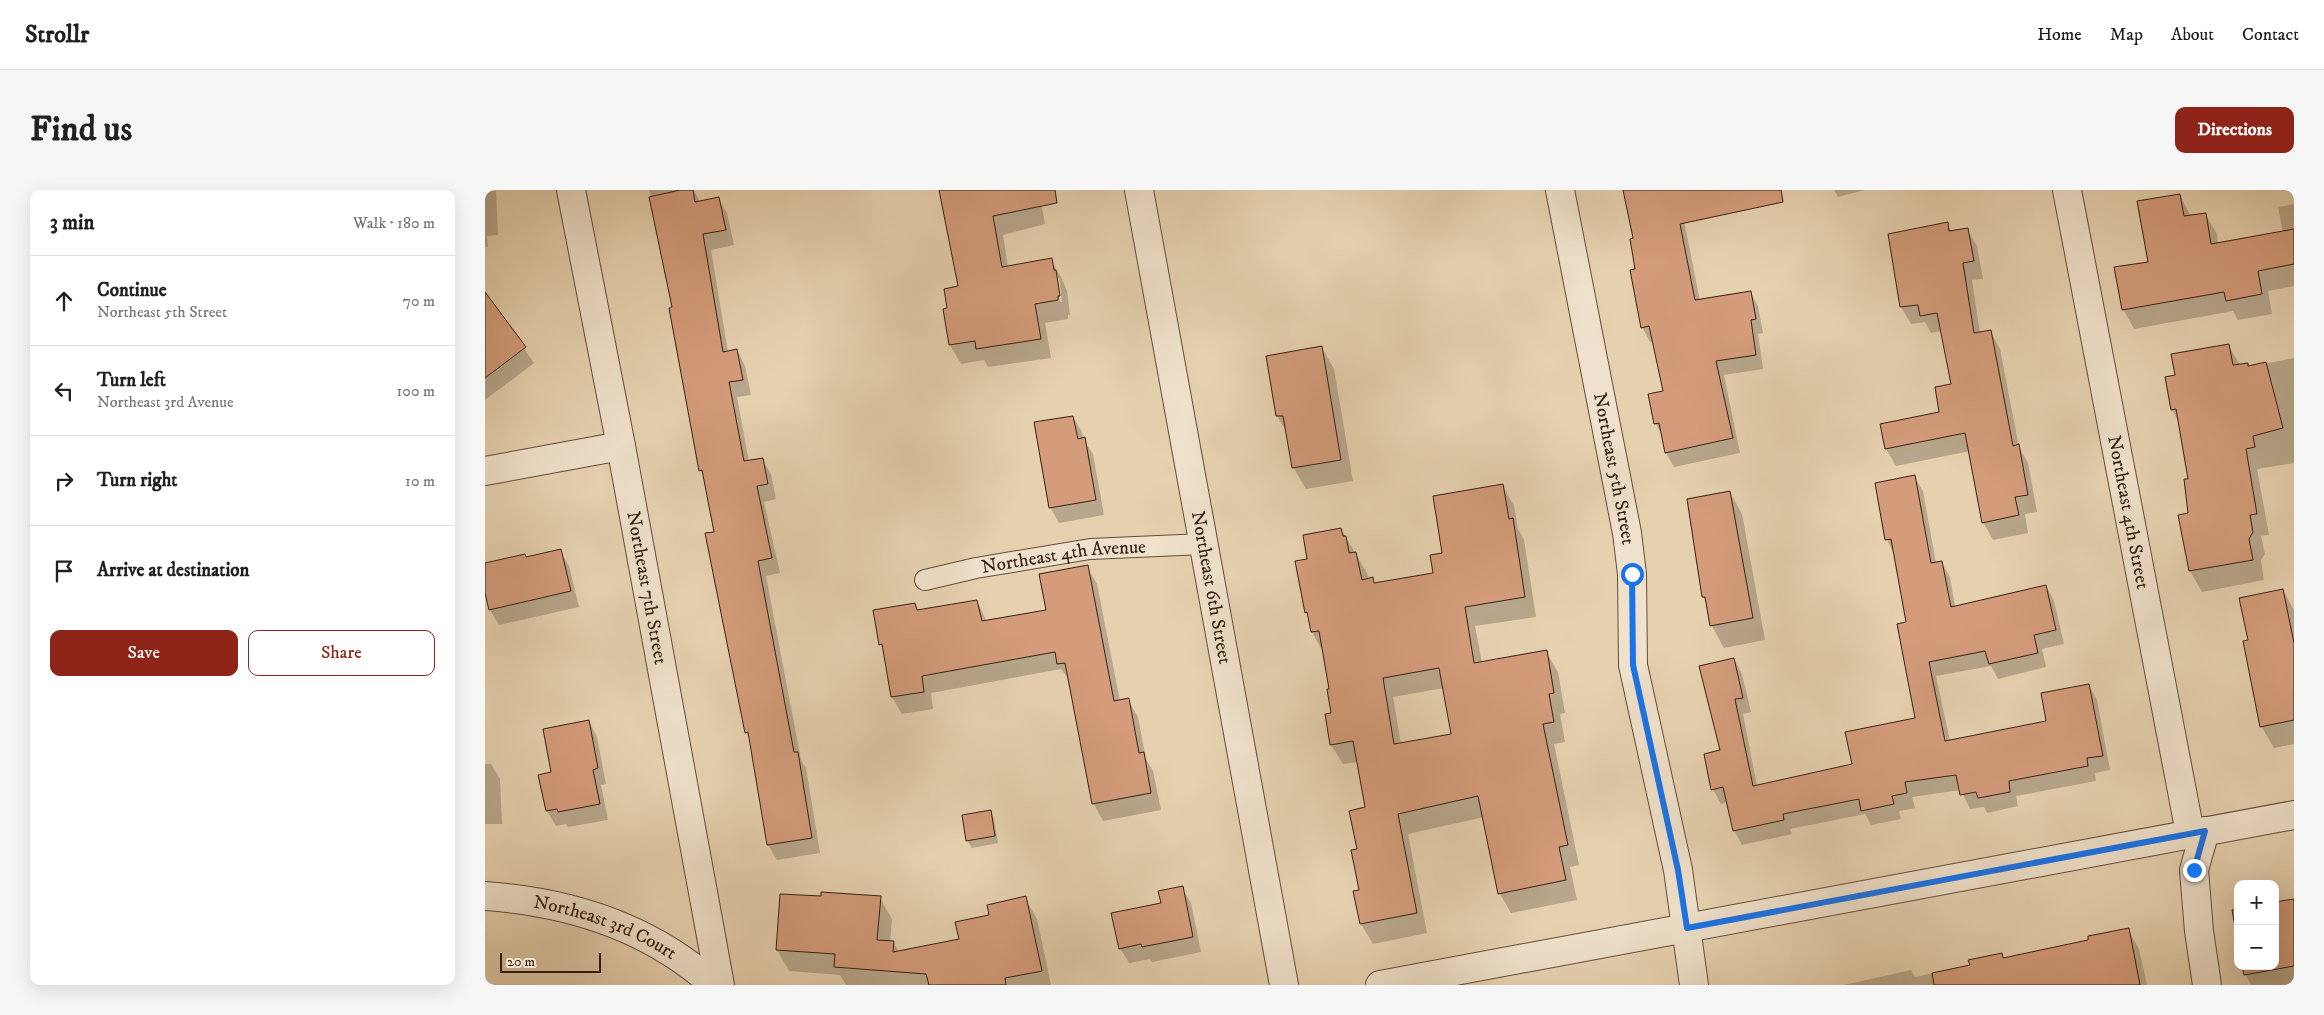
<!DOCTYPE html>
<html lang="en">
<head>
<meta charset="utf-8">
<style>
	body { margin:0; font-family:"IM FELL DW Pica",serif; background:#f6f6f6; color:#202124 }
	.controls { position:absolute; right:15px; bottom:15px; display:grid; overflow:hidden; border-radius:10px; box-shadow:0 5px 20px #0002 }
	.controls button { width:45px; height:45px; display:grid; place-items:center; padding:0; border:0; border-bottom:1px solid #e0e0e0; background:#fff; color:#202124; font:25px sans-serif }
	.scale { position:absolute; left:15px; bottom:12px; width:101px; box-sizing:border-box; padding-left:5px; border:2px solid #371f13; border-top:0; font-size:14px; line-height:18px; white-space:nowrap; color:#371f13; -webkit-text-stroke:4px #efe1cb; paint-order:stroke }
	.stop { position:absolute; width:15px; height:15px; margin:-11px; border:4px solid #1a73e8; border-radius:50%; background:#fff }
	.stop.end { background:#1a73e8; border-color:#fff; box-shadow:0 1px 5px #0008 }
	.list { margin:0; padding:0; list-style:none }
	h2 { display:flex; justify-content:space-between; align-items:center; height:65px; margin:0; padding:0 20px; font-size:21px }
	h2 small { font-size:16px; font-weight:400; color:#757577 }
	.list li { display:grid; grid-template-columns:32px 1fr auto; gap:15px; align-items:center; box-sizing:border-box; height:90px; padding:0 20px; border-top:1px solid #e0e0e0 }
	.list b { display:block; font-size:19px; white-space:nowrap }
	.list p { margin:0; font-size:16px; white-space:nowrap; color:#757577 }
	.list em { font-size:16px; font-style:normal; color:#757577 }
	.actions { display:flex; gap:10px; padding:15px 20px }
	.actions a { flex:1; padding:11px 0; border:1px solid #8f2418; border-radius:10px; text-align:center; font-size:18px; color:#8f2418 }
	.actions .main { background:#8f2418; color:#fff }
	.icon { flex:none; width:28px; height:28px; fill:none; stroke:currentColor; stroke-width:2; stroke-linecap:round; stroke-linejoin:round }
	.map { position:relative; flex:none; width:1809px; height:795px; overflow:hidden; border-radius:10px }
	header { display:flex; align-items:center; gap:30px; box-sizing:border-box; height:70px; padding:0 25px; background:#fff; border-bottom:1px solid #e0e0e0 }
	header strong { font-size:24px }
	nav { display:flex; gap:28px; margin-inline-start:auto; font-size:18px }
	.intro { display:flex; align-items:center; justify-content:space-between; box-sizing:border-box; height:120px; padding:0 30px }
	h1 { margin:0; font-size:35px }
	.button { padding:12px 22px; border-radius:10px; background:#8f2418; color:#fff; font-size:18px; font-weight:700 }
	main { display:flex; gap:30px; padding:0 30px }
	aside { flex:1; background:#fff; border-radius:10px; box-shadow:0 5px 20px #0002 }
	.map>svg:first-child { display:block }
	.shadow { fill:#0003; fill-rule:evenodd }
	.building { fill:#d49c7b; stroke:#371f13; fill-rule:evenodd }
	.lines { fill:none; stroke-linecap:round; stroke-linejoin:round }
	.service-casing { stroke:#634c3a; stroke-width:22 }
	.minor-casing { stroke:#634c3a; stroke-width:30 }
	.service { stroke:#efe1cb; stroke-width:20 }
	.minor { stroke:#efe1cb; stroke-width:28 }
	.route { stroke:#1a73e8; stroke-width:6 }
	.labels { text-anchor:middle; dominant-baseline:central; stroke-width:5; stroke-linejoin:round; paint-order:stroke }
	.street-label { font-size:19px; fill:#371f13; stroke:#efe1cb }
</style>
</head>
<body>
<header>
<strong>Strollr</strong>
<nav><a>Home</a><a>Map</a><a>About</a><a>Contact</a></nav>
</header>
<div class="intro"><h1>Find us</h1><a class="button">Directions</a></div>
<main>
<aside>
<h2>3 min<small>Walk · 180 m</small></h2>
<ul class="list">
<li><svg class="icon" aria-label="ahead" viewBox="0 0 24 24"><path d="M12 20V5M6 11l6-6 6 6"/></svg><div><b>Continue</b><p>Northeast 5th Street</p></div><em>70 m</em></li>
<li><svg class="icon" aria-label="left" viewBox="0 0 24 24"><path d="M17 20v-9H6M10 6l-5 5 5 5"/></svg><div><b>Turn left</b><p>Northeast 3rd Avenue</p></div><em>100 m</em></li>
<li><svg class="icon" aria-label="right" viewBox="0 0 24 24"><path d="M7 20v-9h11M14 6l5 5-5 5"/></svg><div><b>Turn right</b></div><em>10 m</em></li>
<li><svg class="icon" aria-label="arrive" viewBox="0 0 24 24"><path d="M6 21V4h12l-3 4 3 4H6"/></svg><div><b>Arrive at destination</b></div></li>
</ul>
<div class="actions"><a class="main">Save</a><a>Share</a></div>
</aside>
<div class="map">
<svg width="1809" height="795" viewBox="0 0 1809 795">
	<rect width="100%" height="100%" fill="#e6d1af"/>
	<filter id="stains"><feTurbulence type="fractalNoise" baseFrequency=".004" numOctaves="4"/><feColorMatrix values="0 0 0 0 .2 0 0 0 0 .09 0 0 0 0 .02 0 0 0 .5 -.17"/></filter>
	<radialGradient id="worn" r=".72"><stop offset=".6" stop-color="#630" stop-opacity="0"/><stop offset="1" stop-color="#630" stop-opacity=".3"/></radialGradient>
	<g class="shadow">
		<path d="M 0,0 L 11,1 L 13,45 L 2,46 L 3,57 L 0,57 Z"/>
		<path d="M 164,0 L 209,0 L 215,12 L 233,8 L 242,23 L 249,55 L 226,60 L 243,162 L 252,160 L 260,176 L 266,205 L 252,207 L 264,272 L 277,269 L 286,284 L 291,309 L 279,312 L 295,383 L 281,386 L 316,570 L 321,578 L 335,663 L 292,670 L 283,655 L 266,550 L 261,542 L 230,343 L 220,288 L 215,280 L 189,118 Z"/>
		<path d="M 461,0 L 552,0 L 555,6 L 560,34 L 518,45 L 523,77 L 566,70 L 577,89 L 582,101 L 585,125 L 583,125 L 583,129 L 560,133 L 566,168 L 503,177 L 499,170 L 476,174 L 465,155 L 463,119 L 475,97 ZM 571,88 L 574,88 L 577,112 L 575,112 Z"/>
		<path d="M 1139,0 L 1191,0 L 1198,26 L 1215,111 L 1265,102 L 1273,116 L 1278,143 L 1273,144 L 1278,179 L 1239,185 L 1255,263 L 1189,277 L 1181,263 L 1178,246 L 1170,233 L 1179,202 L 1169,151 L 1165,152 L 1157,137 L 1149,49 Z"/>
		<path d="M 1349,0 L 1380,0 L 1353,7 Z"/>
		<path d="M 1695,5 L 1706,27 L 1720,24 L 1732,44 L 1733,54 L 1798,43 L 1793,17 L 1809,14 L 1809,96 L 1783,101 L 1787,124 L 1753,130 L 1748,121 L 1649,139 L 1638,119 L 1664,73 Z"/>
		<path d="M 1462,34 L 1466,41 L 1482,39 L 1492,56 L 1498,89 L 1487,90 L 1495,143 L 1505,141 L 1515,159 L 1534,257 L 1543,273 L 1552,322 L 1540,324 L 1543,343 L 1508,350 L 1498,332 L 1485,261 L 1411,276 L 1401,259 L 1397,235 L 1456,223 L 1467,195 L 1457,141 L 1446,143 L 1440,132 L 1426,134 L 1416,117 Z"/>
		<path d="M 15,124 L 49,173 L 0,210 L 0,135 Z"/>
		<path d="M 1743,155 L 1755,175 L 1762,174 L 1764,177 L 1809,168 L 1809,273 L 1772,279 L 1784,345 L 1776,346 L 1780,364 L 1776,370 L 1779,390 L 1717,402 L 1705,381 L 1704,290 L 1694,232 L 1687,220 L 1691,186 Z"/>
		<path d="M 837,158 L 849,179 L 868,291 L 821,299 L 808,277 L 803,244 L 792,226 L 783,167 Z"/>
		<path d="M 588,227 L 597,242 L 598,249 L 608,264 L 619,325 L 574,333 L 565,317 Z"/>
		<path d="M 1429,286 L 1438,301 L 1451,373 L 1456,372 L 1465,387 L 1470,417 L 1561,396 L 1569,411 L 1579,454 L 1557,459 L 1561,477 L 1513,489 L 1506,476 L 1451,486 L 1465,551 L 1563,532 L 1604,496 L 1612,510 L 1625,580 L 1610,583 L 1611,591 L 1531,606 L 1533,616 L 1502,623 L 1499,617 L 1485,619 L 1476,600 L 1427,607 L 1430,618 L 1414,621 L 1416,629 L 1386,635 L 1380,624 L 1305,639 L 1307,644 L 1257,655 L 1249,640 L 1243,612 L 1236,614 L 1228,599 L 1236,561 L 1249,469 L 1257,484 L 1266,522 L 1258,524 L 1272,596 L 1368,575 L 1431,529 L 1422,433 L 1409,364 L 1402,350 L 1391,294 Z"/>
		<path d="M 1018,296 L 1029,316 L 1033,339 L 1039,350 L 1051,427 L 990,436 L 997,473 L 1061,462 L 1073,482 L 1080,523 L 1075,524 L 1080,552 L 1069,554 L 1094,675 L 1085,677 L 1092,710 L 1026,723 L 1015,704 L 999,627 L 923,644 L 942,743 L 888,754 L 876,734 L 870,702 L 876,701 L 873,660 L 881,618 L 873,572 L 858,574 L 846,555 L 845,500 L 838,462 L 827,442 L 825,429 L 821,422 L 823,370 L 856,339 L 882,383 L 884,390 L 887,389 L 890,394 L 949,384 L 958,364 ZM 959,498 L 968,545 L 916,554 L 908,507 Z"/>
		<path d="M 1245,302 L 1257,324 L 1280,450 L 1239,458 L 1227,436 L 1222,414 L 1218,407 Z"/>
		<path d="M 75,361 L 84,376 L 94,417 L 14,435 L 5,420 L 0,397 L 0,374 L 41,369 Z"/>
		<path d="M 602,377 L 612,394 L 635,511 L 643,510 L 653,527 L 661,569 L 668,581 L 676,620 L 618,631 L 608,613 L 585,491 L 576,479 L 446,503 L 448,519 L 417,524 L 407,507 L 400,462 L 395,454 L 430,414 L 434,421 L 492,411 L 502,432 L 563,421 Z"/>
		<path d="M 1798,400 L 1809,420 L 1809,554 L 1789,558 L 1776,536 L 1764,451 Z"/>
		<path d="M 104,531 L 112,547 L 121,594 L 116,595 L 123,630 L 83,637 L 81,634 L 71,636 L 62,621 L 68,583 Z"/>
		<path d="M 0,574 L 6,574 L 15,589 L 17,634 L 0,634 Z"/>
		<path d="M 505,622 L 509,629 L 513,653 L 487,658 L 482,650 Z"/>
		<path d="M 697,698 L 706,713 L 716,762 L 667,772 L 665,769 L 644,773 L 635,758 L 677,714 Z"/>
		<path d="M 395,708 L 407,729 L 405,752 L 408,752 L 414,762 L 475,750 L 506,726 L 540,708 L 552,729 L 566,795 L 361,795 L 355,785 L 304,781 L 292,760 Z"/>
		<path d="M 1809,710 L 1809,795 L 1766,795 L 1760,783 L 1790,776 Z"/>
		<path d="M 1643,740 L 1654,759 L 1662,795 L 1359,795 L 1426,780 L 1430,787 L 1486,775 L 1516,764 L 1519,769 L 1605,751 Z"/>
	</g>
	<g class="building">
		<path d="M 195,0 L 208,0 L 210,12 L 234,7 L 241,40 L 218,44 L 238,162 L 252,159 L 258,190 L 244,192 L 259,271 L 278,268 L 283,294 L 272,296 L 287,368 L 273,371 L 309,562 L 313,562 L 327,648 L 282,655 L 263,542 L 260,543 L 220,343 L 229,342 L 217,280 L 214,281 L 184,118 L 187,117 L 164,7 Z"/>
		<path d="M 454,0 L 570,0 L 572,13 L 508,26 L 517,77 L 567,68 L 569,80 L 571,80 L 575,106 L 573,106 L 573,110 L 550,114 L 556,149 L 491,159 L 490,151 L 464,155 L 458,119 L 462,118 L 459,99 L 473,96 Z"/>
		<path d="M 1138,0 L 1296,0 L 1298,12 L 1195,34 L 1210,110 L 1266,101 L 1271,129 L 1266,130 L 1271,165 L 1231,171 L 1248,248 L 1180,263 L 1174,233 L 1169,234 L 1163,204 L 1178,201 L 1164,136 L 1156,138 L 1145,80 L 1150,79 L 1145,49 L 1148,48 Z"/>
		<path d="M 1695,4 L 1699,26 L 1721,23 L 1726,54 L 1809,39 L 1809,74 L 1773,81 L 1777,104 L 1741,111 L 1739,102 L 1637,120 L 1629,77 L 1663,72 L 1652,11 Z"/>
		<path d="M 1463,32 L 1464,41 L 1483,38 L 1489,71 L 1478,73 L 1489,143 L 1506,140 L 1528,256 L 1534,254 L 1543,305 L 1530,307 L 1534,325 L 1497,333 L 1480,243 L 1400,259 L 1395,234 L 1454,222 L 1450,197 L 1466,194 L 1452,123 L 1435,126 L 1433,115 L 1415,117 L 1403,44 Z"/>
		<path d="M 0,102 L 41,157 L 0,188 Z"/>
		<path d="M 1744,154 L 1748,175 L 1763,173 L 1763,176 L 1781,172 L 1798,238 L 1768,246 L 1770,257 L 1761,259 L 1772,324 L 1765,325 L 1768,342 L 1764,349 L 1768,370 L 1704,381 L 1693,325 L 1703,323 L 1699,289 L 1703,289 L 1691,219 L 1686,220 L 1680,187 L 1690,185 L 1686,164 Z"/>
		<path d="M 837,156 L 856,270 L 807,278 L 798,226 L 791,226 L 781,166 Z"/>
		<path d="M 588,226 L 593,249 L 600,247 L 611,310 L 564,318 L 549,232 Z"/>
		<path d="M 1430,285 L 1446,373 L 1457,371 L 1466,417 L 1561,395 L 1571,440 L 1549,445 L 1553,463 L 1504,474 L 1500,461 L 1444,472 L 1460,551 L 1561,531 L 1556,503 L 1604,494 L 1618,566 L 1602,568 L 1603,576 L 1524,591 L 1525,602 L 1493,608 L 1491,602 L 1475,605 L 1471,585 L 1420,592 L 1422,603 L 1407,606 L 1409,614 L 1376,621 L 1374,609 L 1298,624 L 1299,630 L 1248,641 L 1238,597 L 1226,600 L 1219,564 L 1235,560 L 1214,476 L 1249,468 L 1258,508 L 1250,509 L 1268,596 L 1367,574 L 1360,542 L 1430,528 L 1412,434 L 1421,432 L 1406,349 L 1400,350 L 1390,293 Z"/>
		<path d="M 1018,294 L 1024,329 L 1028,328 L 1040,407 L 980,417 L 989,473 L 1062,460 L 1069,503 L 1064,504 L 1069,532 L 1058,534 L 1083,655 L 1074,657 L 1081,690 L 1013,704 L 993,606 L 913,624 L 932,723 L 875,734 L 868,701 L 874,700 L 866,660 L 872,659 L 864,621 L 880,617 L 868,551 L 845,555 L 840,524 L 846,523 L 842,499 L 844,499 L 834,441 L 826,442 L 822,422 L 820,423 L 810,371 L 822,369 L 818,345 L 856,338 L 858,346 L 861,346 L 864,363 L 871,362 L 877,390 L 888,387 L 889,393 L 948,383 L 945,365 L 957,363 L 948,306 ZM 954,478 L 966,544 L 909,554 L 898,488 Z"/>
		<path d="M 1245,301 L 1268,428 L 1225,436 L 1220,407 L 1217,407 L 1202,309 Z"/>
		<path d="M 76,359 L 86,401 L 4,420 L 0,403 L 0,373 L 40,364 L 41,367 Z"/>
		<path d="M 603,375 L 629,511 L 644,508 L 654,563 L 659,562 L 666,603 L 607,614 L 580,473 L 572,474 L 570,462 L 437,486 L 439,502 L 406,507 L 397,454 L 394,455 L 388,420 L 430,413 L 432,420 L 492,410 L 497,431 L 561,420 L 554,384 Z"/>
		<path d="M 1798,399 L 1809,453 L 1809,530 L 1775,537 L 1758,451 L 1763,450 L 1754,408 Z"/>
		<path d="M 104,530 L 113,578 L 108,580 L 115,614 L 73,622 L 72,619 L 61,621 L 53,585 L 66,582 L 58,539 Z"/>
		<path d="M 506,620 L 510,646 L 481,651 L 477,625 Z"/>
		<path d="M 698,696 L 708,747 L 657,757 L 656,754 L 634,759 L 626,723 L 676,713 L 673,701 Z"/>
		<path d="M 336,702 L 396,706 L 392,750 L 409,751 L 408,762 L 474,749 L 470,732 L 504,725 L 502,715 L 541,706 L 557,781 L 520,788 L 521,795 L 444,795 L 441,784 L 349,777 L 350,764 L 291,760 L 295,704 L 336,706 Z"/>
		<path d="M 1809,709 L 1809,776 L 1759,785 L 1757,776 L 1790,776 L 1790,712 Z"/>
		<path d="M 1753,719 L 1753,753 L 1747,720 Z"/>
		<path d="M 1644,738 L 1655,795 L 1449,795 L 1447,783 L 1485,775 L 1483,770 L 1517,763 L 1518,768 L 1603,750 L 1603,746 Z"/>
	</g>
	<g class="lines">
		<g class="service-casing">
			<g id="service">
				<path id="s1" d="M 440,390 L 491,378 L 605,359 L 719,354"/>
			</g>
		</g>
		<g class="minor-casing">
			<g id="minor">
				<path id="s2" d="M 86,0 L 136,256 L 235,795"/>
				<path id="s3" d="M 654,0 L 799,795"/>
				<path id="s4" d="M 1075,0 L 1142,343 L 1147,384 L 1148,475 L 1193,680 L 1209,795"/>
				<path id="s5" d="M 1582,0 L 1705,643"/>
				<path d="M 0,281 L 136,256"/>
				<path d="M 1720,641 L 1709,680 L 1714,741 L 1722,795"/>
				<path id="s6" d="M 0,706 C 85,712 165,737 229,795"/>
				<path d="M 895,795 L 1809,625"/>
			</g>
		</g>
		<use href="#service" class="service"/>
		<use href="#minor" class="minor"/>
	</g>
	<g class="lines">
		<path class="route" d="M 1147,384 L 1148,475 L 1193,680 L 1202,738 L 1720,641 L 1709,680"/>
	</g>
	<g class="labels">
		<g class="street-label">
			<text stroke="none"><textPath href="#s4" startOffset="284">Northeast 5th Street</textPath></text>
			<text stroke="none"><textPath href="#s5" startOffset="328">Northeast 4th Street</textPath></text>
			<text stroke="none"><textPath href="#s1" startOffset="141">Northeast 4th Avenue</textPath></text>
			<text stroke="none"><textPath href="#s2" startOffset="405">Northeast 7th Street</textPath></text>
			<text stroke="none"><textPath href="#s3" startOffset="404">Northeast 6th Street</textPath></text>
			<text stroke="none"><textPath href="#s6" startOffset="125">Northeast 3rd Court</textPath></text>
		</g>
	</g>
	<rect width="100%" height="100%" filter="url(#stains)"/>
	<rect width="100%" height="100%" fill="url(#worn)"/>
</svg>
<div class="controls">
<button>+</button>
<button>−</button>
</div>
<div class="scale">20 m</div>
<div class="stop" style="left:1147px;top:384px"></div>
<div class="stop end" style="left:1709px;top:680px"></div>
</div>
</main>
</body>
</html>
